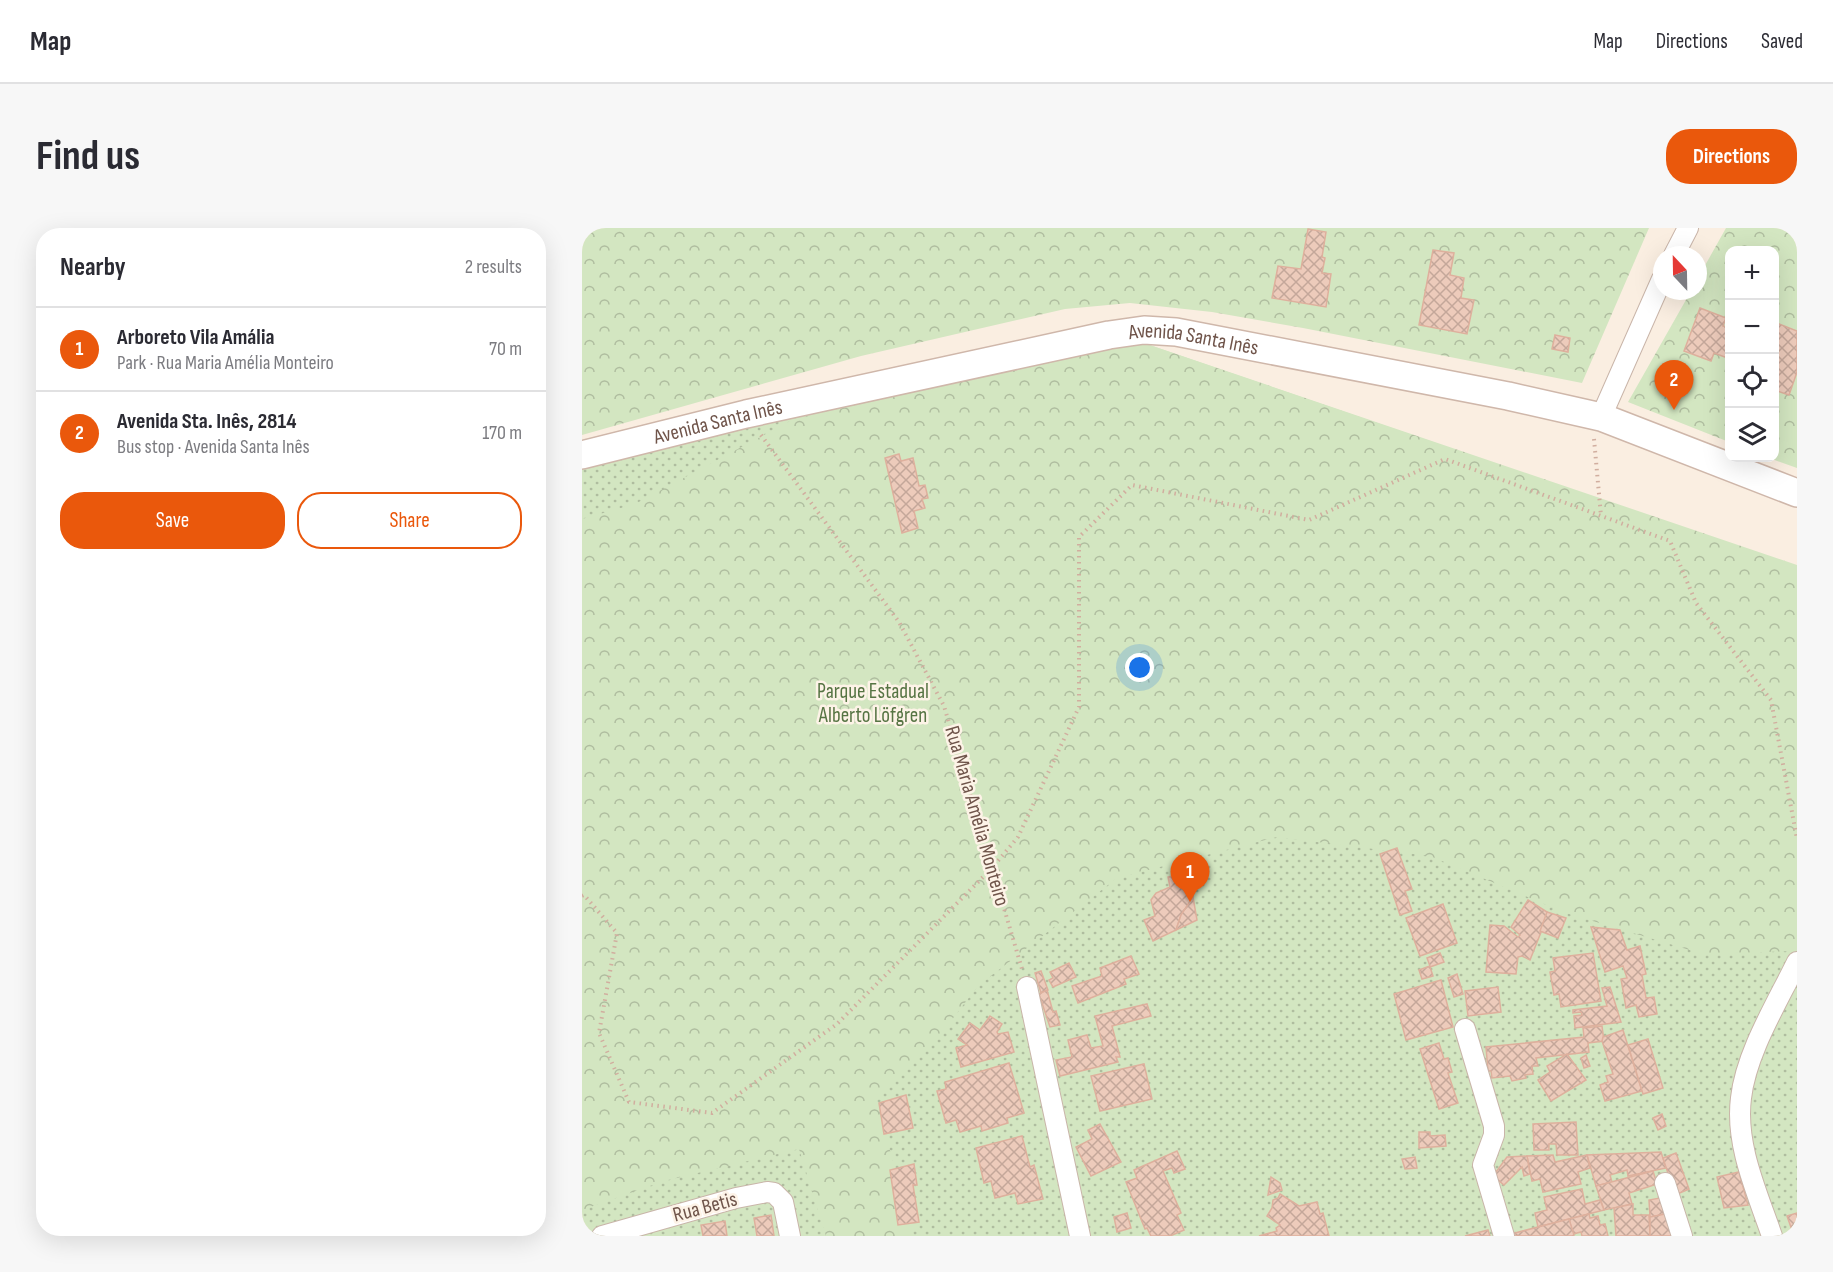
<!DOCTYPE html>
<html lang="en">
<head>
<meta charset="utf-8">
<style>
	body { margin:0; font-family:"Sofia Sans Condensed",sans-serif; background:#f7f7f7; color:#2b2b33 }
	.controls { position:absolute; right:18px; top:18px; display:grid; overflow:hidden; border-radius:12px; box-shadow:0 6px 24px #0002 }
	.controls button { width:54px; height:54px; display:grid; place-items:center; padding:0; border:0; border-bottom:2px solid #e1e1e2; background:#fff; color:#2b2b33; font:30px sans-serif }
	.compass { position:absolute; left:1071px; top:18px; width:54px; height:54px; border-radius:50%; background:#fff; box-shadow:0 6px 24px #0002; rotate:338deg }
	.you { position:absolute; left:558px; top:440px; width:21px; height:21px; margin:-15px; border:4px solid #fff; border-radius:50%; background:#1a73e8; box-shadow:0 0 0 9px #1a73e833 }
	.badge { display:grid; place-items:center; width:39px; height:39px; border-radius:50%; background:#ea580c; color:#fff; font-size:20px; font-weight:700 }
	.pin { position:absolute; translate:-50% -50px; filter:drop-shadow(0 2px 3px #0008) }
	.pin::after { content:''; position:absolute; top:32px; width:21px; height:18px; background:inherit; clip-path:polygon(0 0,100% 0,50% 100%) }
	.list { margin:0; padding:0; list-style:none }
	h2 { display:flex; justify-content:space-between; align-items:center; height:78px; margin:0; padding:0 24px; font-size:26px }
	h2 small { font-size:20px; font-weight:400; color:#7c7c81 }
	.list li { display:grid; grid-template-columns:39px 1fr auto; gap:18px; align-items:center; box-sizing:border-box; height:84px; padding:0 24px; border-top:2px solid #e1e1e2 }
	.list b { display:block; font-size:22px; white-space:nowrap }
	.list p { margin:0; font-size:20px; white-space:nowrap; color:#7c7c81 }
	.list em { font-size:20px; font-style:normal; color:#7c7c81 }
	.actions { display:flex; gap:12px; padding:18px 24px }
	.actions a { flex:1; padding:14px 0; border:2px solid #ea580c; border-radius:24px; text-align:center; font-size:21px; color:#ea580c }
	.actions .main { background:#ea580c; color:#fff }
	.icon { flex:none; width:33px; height:33px; fill:none; stroke:currentColor; stroke-width:2; stroke-linecap:round; stroke-linejoin:round }
	.map { position:relative; flex:none; width:1215px; height:1008px; overflow:hidden; border-radius:24px }
	header { display:flex; align-items:center; gap:36px; box-sizing:border-box; height:84px; padding:0 30px; background:#fff; border-bottom:2px solid #e1e1e2 }
	header strong { font-size:28px }
	nav { display:flex; gap:33px; margin-inline-start:auto; font-size:21px }
	.intro { display:flex; align-items:center; justify-content:space-between; box-sizing:border-box; height:144px; padding:0 36px }
	h1 { margin:0; font-size:42px }
	.button { padding:15px 27px; border-radius:24px; background:#ea580c; color:#fff; font-size:21px; font-weight:700 }
	main { display:flex; gap:36px; padding:0 36px }
	aside { flex:1; background:#fff; border-radius:24px; box-shadow:0 6px 24px #0002 }
	.map>svg:first-child { display:block }
	.green { fill:url(#green-dots) }
	.forest { fill:url(#forest-crowns) }
	.building { fill:url(#building-cross-hatch); stroke:#deb09d; stroke-width:1.5 }
	.lines { fill:none; stroke-linecap:round; stroke-linejoin:round }
	.minor-casing { stroke:#c9b5a9; stroke-width:22 }
	.secondary-casing { stroke:#cfb7aa; stroke-width:30 }
	.path { stroke:#d1ae9f; stroke-width:4; stroke-dasharray:1.5 4.5; stroke-linecap:butt }
	.minor { stroke:#fff; stroke-width:20 }
	.secondary { stroke:#fff; stroke-width:27 }
	.labels { text-anchor:middle; dominant-baseline:central; stroke-width:5; stroke-linejoin:round; paint-order:stroke }
	.street-label { font-size:21px; fill:#6f544a; stroke:#fdf3e7 }
	.park-label { font-size:21px; fill:#567443; stroke:#fdf3e7 }
</style>
</head>
<body>
<header>
<strong>Map</strong>
<nav><a>Map</a><a>Directions</a><a>Saved</a></nav>
</header>
<div class="intro"><h1>Find us</h1><a class="button">Directions</a></div>
<main>
<aside>
<h2>Nearby<small>2 results</small></h2>
<ul class="list">
<li><span class="badge">1</span><div><b>Arboreto Vila Amália</b><p>Park · Rua Maria Amélia Monteiro</p></div><em>70 m</em></li>
<li><span class="badge">2</span><div><b>Avenida Sta. Inês, 2814</b><p>Bus stop · Avenida Santa Inês</p></div><em>170 m</em></li>
</ul>
<div class="actions"><a class="main">Save</a><a>Share</a></div>
</aside>
<div class="map">
<svg width="1215" height="1008" viewBox="0 0 1215 1008">
	<defs>
		<pattern id="green-dots" width="8" height="8" patternUnits="userSpaceOnUse" patternTransform="scale(1.5)"><rect width="8" height="8" fill="#d3e6c1"/><path d="M2 2h.1M6 6h.1" fill="none" stroke="#afbd9f" stroke-width="1.8" stroke-linecap="round"/></pattern>
		<pattern id="forest-crowns" width="20" height="18" patternUnits="userSpaceOnUse" patternTransform="scale(1.5)"><rect width="20" height="18" fill="#d3e6c1"/><path d="M2 6a3 3 0 1 1 6 0M12 15a3 3 0 1 1 6 0" fill="none" stroke="#afbd9f"/></pattern>
		<pattern id="building-cross-hatch" width="8" height="8" patternUnits="userSpaceOnUse" patternTransform="scale(1.5)"><rect width="8" height="8" fill="#edcbbb"/><path d="M0 0l8 8M0 8l8-8" fill="none" stroke="#c4a79a"/></pattern>
	</defs>
	<rect width="100%" height="100%" fill="#faeee1"/>
	<path class="green" d="M 550,111 L 1215,339 L 1215,1008 L 0,1008 L 0,228 Z"/>
	<g class="forest">
		<path d="M 0,0 L 1067,0 L 1000,155 L 721,100 L 630,84 L 548,75 L 483,81 L 279,128 L 0,207 Z"/>
		<path d="M 1144,0 L 1215,0 L 1215,240 L 1187,230 L 1192,230 L 1192,22 L 1148,22 L 1147,214 L 1046,174 L 1109,63 L 1116,63 L 1116,50 Z"/>
		<path d="M 550,111 L 1215,337 L 1215,723 L 1121,726 L 984,685 L 848,628 L 695,609 L 535,650 L 396,758 L 351,816 L 294,873 L 332,1008 L 244,1008 L 217,921 L 82,953 L 0,982 L 0,291 L 53,276 L 210,192 Z"/>
	</g>
	<g class="building">
		<path d="M 726,1 L 744,4 L 740,29 L 743,30 L 740,45 L 749,46 L 744,79 L 690,70 L 696,38 L 719,41 Z"/>
		<path d="M 851,22 L 872,25 L 868,47 L 882,50 L 879,70 L 892,72 L 885,106 L 837,97 Z"/>
		<path d="M 1118,80 L 1144,90 L 1141,98 L 1148,100 L 1148,131 L 1132,125 L 1129,133 L 1102,123 Z"/>
		<path d="M 1192,94 L 1215,103 L 1215,144 L 1207,167 L 1192,162 Z"/>
		<path d="M 973,107 L 988,110 L 986,124 L 970,121 Z"/>
		<path d="M 317,226 L 319,233 L 331,230 L 337,258 L 343,257 L 346,270 L 340,271 L 343,280 L 332,283 L 336,300 L 320,305 L 303,230 Z"/>
		<path d="M 815,620 L 830,661 L 823,663 L 830,683 L 818,687 L 798,626 Z"/>
		<path d="M 607,644 L 611,669 L 599,687 L 594,702 L 571,713 L 562,692 L 573,688 L 569,672 L 574,665 L 588,659 L 586,649 Z"/>
		<path d="M 611,669 L 615,692 L 594,702 L 599,687 Z"/>
		<path d="M 946,672 L 965,684 L 965,689 L 948,732 L 940,728 L 936,729 L 934,746 L 904,744 L 908,697 L 922,698 L 936,709 L 938,707 L 929,699 Z"/>
		<path d="M 861,676 L 875,715 L 838,728 L 824,690 Z"/>
		<path d="M 965,684 L 984,690 L 976,710 L 958,703 Z"/>
		<path d="M 1009,699 L 1038,702 L 1045,722 L 1058,718 L 1064,746 L 1060,747 L 1064,770 L 1072,769 L 1075,786 L 1057,789 L 1054,777 L 1044,780 L 1039,751 L 1045,750 L 1041,738 L 1023,744 Z"/>
		<path d="M 858,725 L 862,734 L 848,739 L 851,748 L 840,751 L 837,742 L 848,738 L 845,730 Z"/>
		<path d="M 1011,725 L 1019,773 L 979,779 L 977,766 L 972,767 L 968,744 L 973,743 L 971,730 Z"/>
		<path d="M 549,728 L 557,746 L 542,751 L 544,756 L 496,775 L 490,758 L 520,748 L 518,740 Z"/>
		<path d="M 487,735 L 494,749 L 471,759 L 467,752 L 471,750 L 468,744 Z"/>
		<path d="M 459,743 L 466,762 L 459,765 L 453,745 Z"/>
		<path d="M 875,746 L 881,766 L 872,769 L 866,750 Z"/>
		<path d="M 859,752 L 871,799 L 824,812 L 812,766 Z"/>
		<path d="M 916,759 L 919,784 L 886,788 L 883,763 Z"/>
		<path d="M 1028,759 L 1039,794 L 993,800 L 992,788 L 1000,787 L 999,784 L 991,785 L 991,782 L 1025,778 L 1020,760 Z"/>
		<path d="M 465,762 L 471,784 L 474,783 L 478,797 L 468,799 L 457,766 Z"/>
		<path d="M 565,776 L 569,788 L 530,798 L 538,829 L 534,829 L 536,834 L 478,848 L 474,832 L 490,829 L 486,812 L 505,807 L 509,820 L 521,818 L 513,788 Z"/>
		<path d="M 408,788 L 420,796 L 415,804 L 416,806 L 426,804 L 432,824 L 379,839 L 374,820 L 385,817 L 376,811 L 388,795 L 398,802 Z"/>
		<path d="M 1020,798 L 1022,813 L 1006,815 L 1007,824 L 954,830 L 956,838 L 950,838 L 951,846 L 943,847 L 944,850 L 930,853 L 928,848 L 910,850 L 909,843 L 906,843 L 904,819 L 1002,809 L 1001,800 Z"/>
		<path d="M 1041,802 L 1060,863 L 1023,873 L 1018,857 L 1026,854 L 1024,848 L 1031,846 L 1020,813 L 1021,809 Z"/>
		<path d="M 1066,811 L 1081,860 L 1061,866 L 1046,817 Z"/>
		<path d="M 857,815 L 862,831 L 866,830 L 870,844 L 866,845 L 876,875 L 857,881 L 838,821 Z"/>
		<path d="M 985,826 L 1004,852 L 969,873 L 956,852 L 968,844 L 965,838 Z"/>
		<path d="M 1004,827 L 1008,838 L 1002,840 L 999,830 Z"/>
		<path d="M 427,835 L 442,885 L 425,890 L 426,895 L 400,903 L 399,898 L 378,904 L 374,892 L 364,895 L 355,863 L 364,861 L 363,854 Z"/>
		<path d="M 562,836 L 570,871 L 518,883 L 509,848 Z"/>
		<path d="M 324,867 L 331,900 L 302,906 L 297,875 Z"/>
		<path d="M 1080,886 L 1084,898 L 1076,902 L 1071,890 Z"/>
		<path d="M 994,894 L 996,927 L 975,927 L 974,916 L 967,916 L 967,922 L 952,922 L 951,896 Z"/>
		<path d="M 518,896 L 539,934 L 509,948 L 494,919 L 510,911 L 506,902 Z"/>
		<path d="M 837,904 L 848,904 L 848,908 L 863,907 L 864,918 L 837,920 Z"/>
		<path d="M 440,908 L 448,939 L 452,937 L 461,971 L 436,976 L 433,965 L 413,970 L 409,953 L 402,955 L 394,920 Z"/>
		<path d="M 595,923 L 603,941 L 592,945 L 590,940 L 581,943 L 599,985 L 595,987 L 602,1002 L 588,1008 L 569,1008 L 565,1000 L 563,1001 L 544,954 L 555,950 L 552,942 Z"/>
		<path d="M 1079,924 L 1084,940 L 1046,948 L 1045,942 L 1028,947 L 1030,954 L 1014,958 L 1005,927 Z"/>
		<path d="M 1094,925 L 1107,961 L 1093,967 L 1081,930 Z"/>
		<path d="M 971,927 L 973,934 L 1005,927 L 1008,940 L 996,944 L 999,956 L 961,964 L 958,951 L 950,953 L 945,928 Z"/>
		<path d="M 945,928 L 948,946 L 942,948 L 940,939 L 922,957 L 911,948 L 925,929 Z"/>
		<path d="M 833,929 L 835,940 L 823,941 L 820,931 Z"/>
		<path d="M 332,936 L 335,957 L 331,957 L 337,994 L 316,997 L 308,942 Z"/>
		<path d="M 1071,943 L 1075,956 L 1047,965 L 1050,976 L 1022,982 L 1014,958 Z"/>
		<path d="M 1157,944 L 1166,977 L 1142,980 L 1135,949 Z"/>
		<path d="M 689,949 L 698,955 L 700,962 L 686,967 Z"/>
		<path d="M 1000,961 L 1003,976 L 1018,972 L 1022,982 L 956,999 L 953,985 L 965,982 L 962,969 Z"/>
		<path d="M 698,966 L 717,978 L 735,974 L 738,986 L 741,985 L 747,1008 L 677,1008 L 695,1003 L 694,1000 L 698,997 L 685,988 L 690,980 L 691,972 L 696,970 Z"/>
		<path d="M 1083,969 L 1088,985 L 1068,989 L 1067,972 Z"/>
		<path d="M 1051,976 L 1051,987 L 1067,987 L 1068,1008 L 1034,1008 L 1032,980 Z"/>
		<path d="M 545,985 L 549,1000 L 535,1004 L 532,989 Z"/>
		<path d="M 1088,985 L 1095,1008 L 1068,1008 L 1068,989 Z"/>
		<path d="M 1215,985 L 1215,1008 L 1212,1008 L 1205,988 Z"/>
		<path d="M 1007,986 L 1008,990 L 1016,988 L 1018,997 L 1023,996 L 1026,1008 L 1000,1008 L 999,1004 L 991,1006 L 987,991 Z"/>
		<path d="M 189,987 L 192,1008 L 175,1008 L 172,990 Z"/>
		<path d="M 987,991 L 992,1007 L 990,1008 L 930,1008 L 929,1006 Z"/>
		<path d="M 143,993 L 145,1008 L 121,1008 L 119,997 Z"/>
		<path d="M 906,1002 L 908,1008 L 883,1008 Z"/>
	</g>
	<g class="lines">
		<g class="minor-casing">
			<g id="minor">
				<path d="M 1092,27 L 1106,0"/>
				<path d="M 1019,189 L 1080,51"/>
				<path d="M 445,759 L 498,1008"/>
				<path d="M 883,801 L 912,898 L 912,907 L 901,937 L 922,1008"/>
				<path d="M 1083,955 L 1100,1008"/>
				<path d="M 20,1008 L 154,970 L 185,964 L 192,965 L 201,974 L 208,1008"/>
				<path d="M 1190,1008 C 1175,964 1153,917 1159,870 C 1164,825 1195,775 1215,734"/>
			</g>
		</g>
		<g class="secondary-casing">
			<g id="secondary">
				<path id="s1" d="M 0,227 L 164,186 L 527,107 L 562,102 L 594,104 L 926,168 L 1019,189 L 1215,265"/>
			</g>
		</g>
		<g class="path">
			<path d="M 179,207 L 317,394 L 362,478 L 440,741"/>
			<path d="M 1012,211 L 1019,288"/>
			<path d="M 0,668 L 2,667 L 35,705 L 17,805 L 47,874 L 130,885 L 255,796 L 410,640 L 436,609 L 497,479 L 497,309 L 550,257 L 727,292 L 863,231 L 1088,313 L 1114,375 L 1189,472 L 1215,611"/>
		</g>
		<use href="#minor" class="minor"/>
		<use href="#secondary" class="secondary"/>
	</g>
	<g class="labels">
		<g class="street-label">
			<text stroke="none"><textPath href="#s1" startOffset="626">Avenida Santa Inês</textPath></text>
			<text stroke="none"><textPath href="#s1" startOffset="140">Avenida Santa Inês</textPath></text>
			<text transform="translate(395 588) rotate(74)">Rua Maria Amélia Monteiro</text>
			<text transform="translate(123 979) rotate(-15)">Rua Betis</text>
		</g>
		<g class="park-label">
			<text x="291" y="463">Parque Estadual<tspan x="291" dy="24">Alberto Löfgren</tspan></text>
		</g>
	</g>
</svg>
<div class="controls">
<button>+</button>
<button>−</button>
<button><svg class="icon" aria-label="locate" viewBox="0 0 24 24"><circle cx="12" cy="12" r="6"/><path d="M12 2v4M12 18v4M2 12h4M18 12h4"/></svg></button>
<button><svg class="icon" aria-label="layers" viewBox="0 0 24 24"><path d="M12 4l9 5-9 5-9-5zM3 14l9 5 9-5"/></svg></button>
</div>
<svg class="compass" viewBox="-18 -18 36 36"><path d="M0-13l5 13h-10z" fill="#e53935"/><path d="M0 13l5-13h-10z" fill="#7c7c81"/></svg>
<div class="you"></div>
<div class="pin badge" style="left:608px;top:674px">1</div>
<div class="pin badge" style="left:1092px;top:182px">2</div>
</div>
</main>
</body>
</html>
